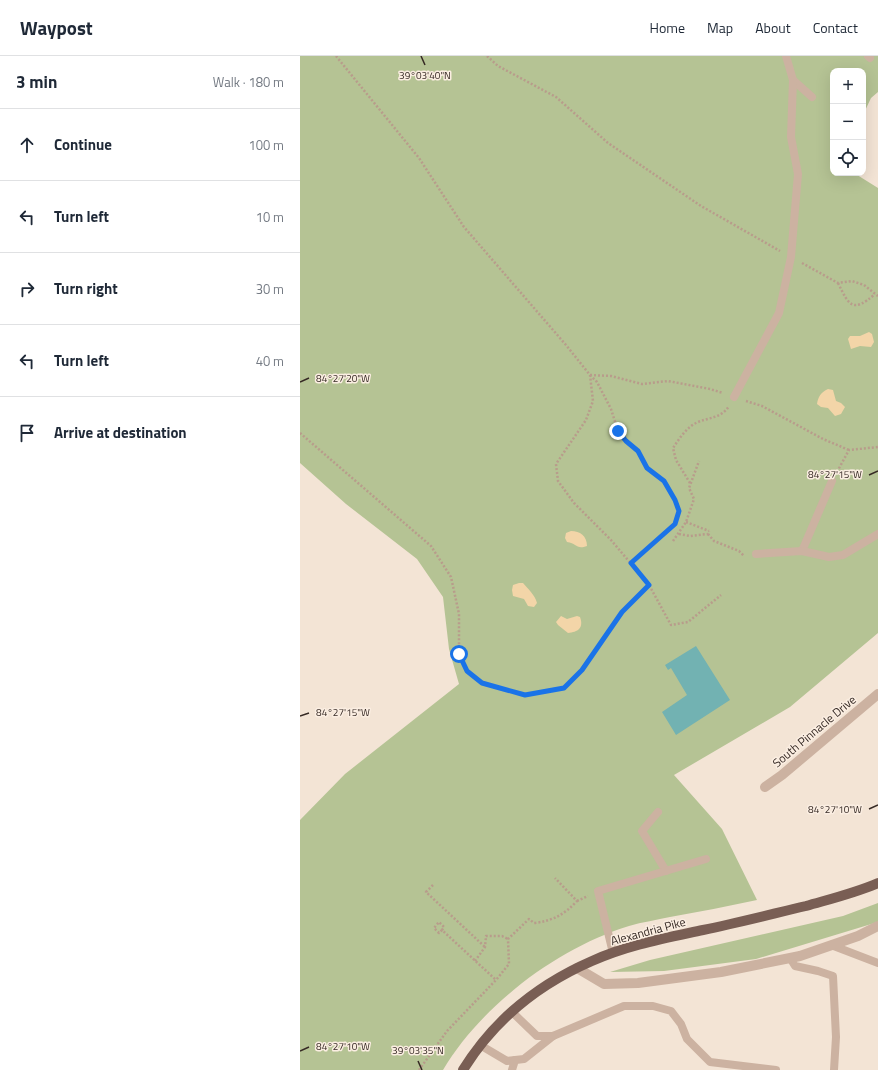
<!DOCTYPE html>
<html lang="en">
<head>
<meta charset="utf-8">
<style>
	body { margin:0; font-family:"Titillium Web",sans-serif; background:#f6f6f7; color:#1f2937 }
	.controls { position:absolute; right:12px; top:12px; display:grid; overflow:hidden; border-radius:8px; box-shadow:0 4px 16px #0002 }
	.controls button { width:36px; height:36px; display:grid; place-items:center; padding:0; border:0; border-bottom:1px solid #e0e1e3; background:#fff; color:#1f2937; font:20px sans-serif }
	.stop { position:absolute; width:12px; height:12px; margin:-9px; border:3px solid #1a73e8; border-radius:50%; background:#fff }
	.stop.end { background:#1a73e8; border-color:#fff; box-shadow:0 1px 4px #0008 }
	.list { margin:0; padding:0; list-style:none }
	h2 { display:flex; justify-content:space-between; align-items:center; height:52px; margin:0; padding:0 16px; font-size:17px }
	h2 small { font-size:13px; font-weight:400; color:#747a83 }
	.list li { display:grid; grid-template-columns:26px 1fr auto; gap:12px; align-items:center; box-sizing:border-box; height:72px; padding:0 16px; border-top:1px solid #e0e1e3 }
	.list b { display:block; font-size:15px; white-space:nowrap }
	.list em { font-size:13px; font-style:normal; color:#747a83 }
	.icon { flex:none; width:22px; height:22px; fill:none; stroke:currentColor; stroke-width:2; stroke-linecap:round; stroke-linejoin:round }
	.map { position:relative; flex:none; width:578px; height:1014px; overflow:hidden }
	header { display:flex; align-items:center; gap:24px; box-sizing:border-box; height:56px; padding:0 20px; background:#fff; border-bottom:1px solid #e0e1e3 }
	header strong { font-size:19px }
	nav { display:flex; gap:22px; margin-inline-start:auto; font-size:14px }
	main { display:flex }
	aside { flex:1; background:#fff }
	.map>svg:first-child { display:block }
	.green { fill:#b5c394 }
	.sand { fill:#f3d5a8 }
	.water { fill:#72b2b2 }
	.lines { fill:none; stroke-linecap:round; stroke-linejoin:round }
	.path { stroke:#b89c8b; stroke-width:2.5; stroke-dasharray:2 2; stroke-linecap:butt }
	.service { stroke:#ccb2a1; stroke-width:8 }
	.minor { stroke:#ccb2a1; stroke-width:10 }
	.primary { stroke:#795e54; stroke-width:10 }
	.route { stroke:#1a73e8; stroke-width:5 }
	.ticks { fill:none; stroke:#352924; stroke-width:1.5 }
	.labels { text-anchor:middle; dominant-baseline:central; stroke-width:3; stroke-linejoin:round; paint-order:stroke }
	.street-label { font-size:12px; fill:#352924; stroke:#fbeee2 }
	.ticks-label { font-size:10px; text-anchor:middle; fill:#352924; stroke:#fbeee2; stroke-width:3; stroke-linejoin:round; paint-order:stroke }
</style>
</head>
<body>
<header>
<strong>Waypost</strong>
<nav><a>Home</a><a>Map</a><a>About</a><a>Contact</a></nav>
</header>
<main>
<aside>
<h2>3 min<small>Walk · 180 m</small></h2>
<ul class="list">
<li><svg class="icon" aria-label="ahead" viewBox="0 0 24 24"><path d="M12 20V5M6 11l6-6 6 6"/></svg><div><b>Continue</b></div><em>100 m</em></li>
<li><svg class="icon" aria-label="left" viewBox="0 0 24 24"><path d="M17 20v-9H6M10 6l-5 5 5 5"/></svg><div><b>Turn left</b></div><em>10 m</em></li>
<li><svg class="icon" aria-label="right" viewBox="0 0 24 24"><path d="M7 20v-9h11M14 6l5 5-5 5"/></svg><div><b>Turn right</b></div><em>30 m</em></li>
<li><svg class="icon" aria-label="left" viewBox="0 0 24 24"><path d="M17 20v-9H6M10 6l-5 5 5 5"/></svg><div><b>Turn left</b></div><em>40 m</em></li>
<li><svg class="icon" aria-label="arrive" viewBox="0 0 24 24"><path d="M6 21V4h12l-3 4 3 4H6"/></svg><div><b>Arrive at destination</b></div></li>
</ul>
</aside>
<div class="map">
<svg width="578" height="1014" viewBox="0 0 578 1014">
	<rect width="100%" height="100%" fill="#f3e4d5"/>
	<g class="green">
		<path d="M 0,0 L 578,0 L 578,36 L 571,42 L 563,59 L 563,15 L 533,15 L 533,117 L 554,117 L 578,132 L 578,577 L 490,651 L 374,719 L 422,773 L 457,844 C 428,850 399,856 370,861 C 357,864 342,866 329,870 C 257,892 181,950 143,1014 L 0,1014 L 0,764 L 45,718 L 159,628 L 149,593 L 143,541 L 117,503 L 46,448 L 0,407 Z"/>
		<path d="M 578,847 L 578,866 L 456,903 L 364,915 L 310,916 L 350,904 L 543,860 Z"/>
	</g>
	<g class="sand">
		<path d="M 569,276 L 572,278 L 574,286 L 571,291 L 560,290 L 551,293 L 548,283 L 550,280 L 560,280 Z"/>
		<path d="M 528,333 L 533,334 L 536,345 L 541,347 L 545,351 L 541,358 L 535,360 L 528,352 L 521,351 L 517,348 C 518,341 521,336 528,333 Z"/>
		<path d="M 271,475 C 280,475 287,480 287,490 C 276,494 277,487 267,486 L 265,482 L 266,477 Z"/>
		<path d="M 219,527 L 223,527 C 228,533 235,539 237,547 L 234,551 L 228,550 L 224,543 L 213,540 L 212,534 L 213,529 Z"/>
		<path d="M 261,560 L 267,563 L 277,560 L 280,561 C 284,572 278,576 268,577 L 258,569 L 256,566 Z"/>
	</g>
	<path class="water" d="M 396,590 L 430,644 L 376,679 L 362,656 L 387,639 L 371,612 L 368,614 L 365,609 Z"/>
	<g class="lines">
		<g class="path">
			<path d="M 36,0 L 119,102 L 164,171 L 266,289 L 290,319 L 293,345 L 286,364 L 256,408 L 258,425 L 274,447 L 311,484 L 349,529 L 371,569 L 388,566 L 421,539"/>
			<path d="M 187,0 L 198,10 L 256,41 L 308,87 L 401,150 L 480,195"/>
			<path d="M 502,207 L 538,227 L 552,225 L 564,229 L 578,240"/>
			<path d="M 538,227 C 549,249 552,258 575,238"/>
			<path d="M 290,319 L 311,320 L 342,328 L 368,325 L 410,333 L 423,337"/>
			<path d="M 290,319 L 297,326 L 311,353 L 318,375 L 325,385 L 338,395 L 347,412 L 364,425 L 375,444 L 379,455 L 375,468 L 331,507"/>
			<path d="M 446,345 L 462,350 L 523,383 L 549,394"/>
			<path d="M 0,377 L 131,490 L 151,521 L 159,558 L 159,597 L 167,615 L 182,627 L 225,639 L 264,632 L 282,614 L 322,556 L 349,529"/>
			<path d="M 537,416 L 549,394 L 578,391"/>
			<path d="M 390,427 L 376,404 L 373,392 C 379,383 386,372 396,367 C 408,361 421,363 429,350"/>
			<path d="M 386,466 L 409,475"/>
			<path d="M 379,478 L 390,480 L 408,478 L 409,475"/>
			<path d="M 408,478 L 414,485 L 439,495 L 444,500"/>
			<path d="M 373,485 L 386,466 L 394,443 L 389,432 L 399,405"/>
			<path d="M 133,829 L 126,836 L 185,891"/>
			<path d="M 277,845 L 288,840"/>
			<path d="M 142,874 L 139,877 L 134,872 L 139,866 L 144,871 L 142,874 L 196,924"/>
			<path d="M 175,905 L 185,891 L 186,880 L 202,880 L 208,883"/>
			<path d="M 119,1014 L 147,975 L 196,924 L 209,908 L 208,883 L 229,863 L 234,867 C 253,865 265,858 277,845 L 255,822"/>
		</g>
		<g class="service">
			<path d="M 486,0 L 493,24 L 512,41"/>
			<path d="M 568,0 L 570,2"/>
			<path d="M 434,341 L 479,257 L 491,201 L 498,118 L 491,81 L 493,24"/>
			<path d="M 502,495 L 532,425"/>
			<path d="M 456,498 L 502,495 L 529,501 L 543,499 L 578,478"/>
			<path d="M 358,756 L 342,775 L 366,815"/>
			<path d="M 531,889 L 578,907"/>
			<path d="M 313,897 L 298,835 L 406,803"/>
			<path d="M 490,902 L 495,910 L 518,915 L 533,920 L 536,981 L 534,1014"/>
			<path d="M 212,956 L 237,980 L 253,980 L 324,950 L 353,950 L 371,955 L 381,968 L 387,983 L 410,1006 L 476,1014"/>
			<path d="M 180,989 L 207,1005 L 224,1003 L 253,980"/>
			<path d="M 212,1014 L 215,1004"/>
		</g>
		<g class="minor">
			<path d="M 465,731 L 482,719 L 578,638"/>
			<path d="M 277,912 L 304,928 L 338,927 L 421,916 L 500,900 L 558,880 L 578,870"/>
		</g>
		<path class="primary" d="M 163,1014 C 194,964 239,928 292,905 C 327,889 366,882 403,874 C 437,867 472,858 506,850 C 530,843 555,837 578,827"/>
	</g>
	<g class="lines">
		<path class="route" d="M 159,598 L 167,615 L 182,627 L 225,639 L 264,632 L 282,614 L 322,556 L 349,529 L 331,507 L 375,468 L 379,455 L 375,444 L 364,425 L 347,412 L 338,395 L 326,385 L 318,375"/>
	</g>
	<path class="ticks" d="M 121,0 L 125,9M 0,326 L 9,322M 569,419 L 578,415M 0,660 L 9,657M 569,753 L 578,749M 0,995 L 9,991M 118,1005 L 122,1014"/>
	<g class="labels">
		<g class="street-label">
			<text transform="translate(514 675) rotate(-40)">South Pinnacle Drive</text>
			<text transform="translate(348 875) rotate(-15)">Alexandria Pike</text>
		</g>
	</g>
	<g class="ticks-label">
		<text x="125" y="23">39°03'40"N</text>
		<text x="43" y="326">84°27'20"W</text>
		<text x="535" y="422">84°27'15"W</text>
		<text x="43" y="660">84°27'15"W</text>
		<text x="535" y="757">84°27'10"W</text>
		<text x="43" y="994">84°27'10"W</text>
		<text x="118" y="998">39°03'35"N</text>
	</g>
</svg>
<div class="controls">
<button>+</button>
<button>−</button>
<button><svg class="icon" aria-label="locate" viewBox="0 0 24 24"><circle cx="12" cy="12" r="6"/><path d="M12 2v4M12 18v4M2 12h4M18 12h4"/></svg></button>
</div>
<div class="stop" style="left:159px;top:598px"></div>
<div class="stop end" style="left:318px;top:375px"></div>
</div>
</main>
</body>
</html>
